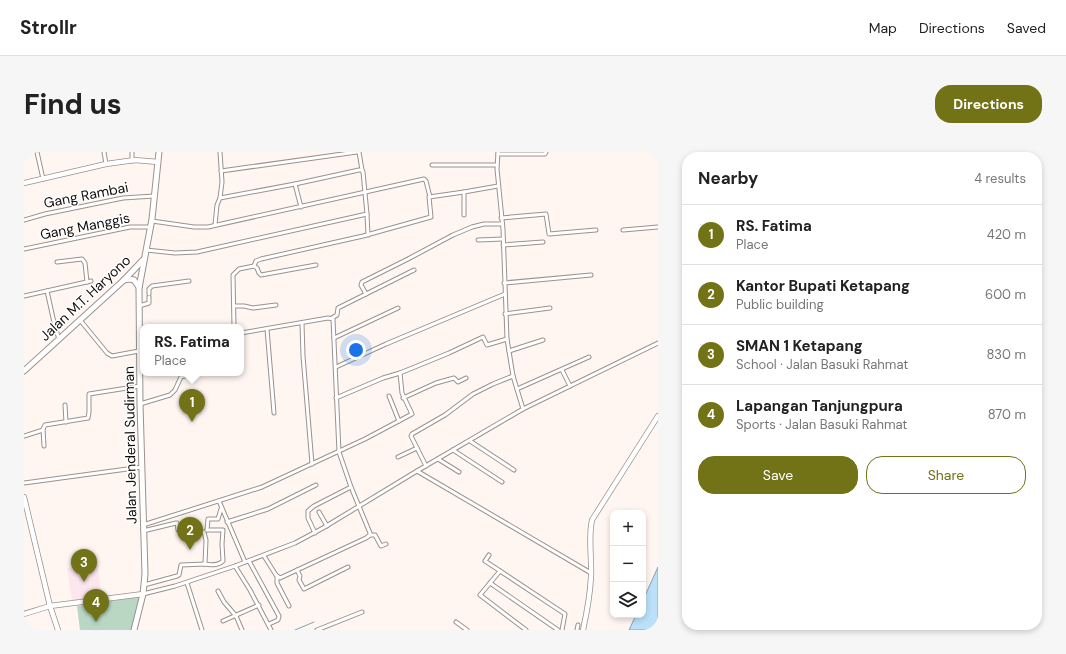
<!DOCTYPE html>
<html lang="en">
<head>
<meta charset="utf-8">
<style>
	body { margin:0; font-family:"DM Sans",sans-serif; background:#f6f6f6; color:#222 }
	.controls { position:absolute; right:12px; bottom:12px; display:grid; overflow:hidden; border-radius:8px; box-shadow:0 2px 6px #0003 }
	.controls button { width:36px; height:36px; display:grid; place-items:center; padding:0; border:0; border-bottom:1px solid #e0e0e0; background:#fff; color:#222; font:20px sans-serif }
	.you { position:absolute; left:332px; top:198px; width:14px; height:14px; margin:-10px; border:3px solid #fff; border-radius:50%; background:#1a73e8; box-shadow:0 0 0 6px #1a73e833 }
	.badge { display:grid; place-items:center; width:26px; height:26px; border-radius:50%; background:#727217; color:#fff; font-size:13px; font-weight:700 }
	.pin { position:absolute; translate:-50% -33px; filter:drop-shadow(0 1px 2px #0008) }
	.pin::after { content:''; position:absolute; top:21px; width:14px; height:12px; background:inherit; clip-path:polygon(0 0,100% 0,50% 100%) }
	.popup { position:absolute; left:116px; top:172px; width:104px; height:52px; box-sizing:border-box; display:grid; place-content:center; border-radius:8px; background:#fff; filter:drop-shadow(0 1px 3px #0005); font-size:13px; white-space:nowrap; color:#767676 }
	.popup b { font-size:15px; color:#222 }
	.popup::after { content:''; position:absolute; left:50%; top:100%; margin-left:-8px; border:8px solid transparent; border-top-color:#fff }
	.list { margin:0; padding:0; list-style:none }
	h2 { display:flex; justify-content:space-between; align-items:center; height:52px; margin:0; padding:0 16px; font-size:17px }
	h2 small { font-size:13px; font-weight:400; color:#767676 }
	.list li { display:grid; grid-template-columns:26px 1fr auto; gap:12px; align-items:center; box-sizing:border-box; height:60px; padding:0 16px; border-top:1px solid #e0e0e0 }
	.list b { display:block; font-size:15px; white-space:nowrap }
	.list p { margin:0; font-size:13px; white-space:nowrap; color:#767676 }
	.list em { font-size:13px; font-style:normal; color:#767676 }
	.actions { display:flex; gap:8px; padding:12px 16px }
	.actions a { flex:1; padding:9px 0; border:1px solid #727217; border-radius:16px; text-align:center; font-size:14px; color:#727217 }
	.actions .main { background:#727217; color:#fff }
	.icon { flex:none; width:22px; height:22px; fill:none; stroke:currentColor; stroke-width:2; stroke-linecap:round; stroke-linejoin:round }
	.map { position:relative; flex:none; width:634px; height:478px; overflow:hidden; border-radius:16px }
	header { display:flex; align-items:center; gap:24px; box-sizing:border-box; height:56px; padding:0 20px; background:#fff; border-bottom:1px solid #e0e0e0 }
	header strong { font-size:19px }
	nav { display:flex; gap:22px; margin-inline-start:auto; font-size:14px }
	.intro { display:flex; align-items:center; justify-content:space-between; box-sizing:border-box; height:96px; padding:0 24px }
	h1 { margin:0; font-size:28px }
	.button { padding:10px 18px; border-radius:16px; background:#727217; color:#fff; font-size:14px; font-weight:700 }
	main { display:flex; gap:24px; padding:0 24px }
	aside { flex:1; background:#fff; border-radius:16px; box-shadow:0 2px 6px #0003 }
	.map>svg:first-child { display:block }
	.education { fill:#fce7ee }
	.green { fill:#bad7c4 }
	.water { fill:#bae1f9; stroke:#87a1b2 }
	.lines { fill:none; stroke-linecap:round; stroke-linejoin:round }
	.stream { stroke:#87a1b2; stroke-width:1 }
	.street-casing { stroke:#9a928e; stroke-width:5 }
	.secondary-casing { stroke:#9a928e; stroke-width:6 }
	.primary-casing { stroke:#9a928e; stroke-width:7 }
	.street { stroke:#fff; stroke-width:3 }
	.secondary { stroke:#fff; stroke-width:4.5 }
	.primary { stroke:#fff; stroke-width:5 }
	.labels { text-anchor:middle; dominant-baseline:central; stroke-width:3; stroke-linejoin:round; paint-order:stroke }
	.street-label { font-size:14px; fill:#100d0c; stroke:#fff }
</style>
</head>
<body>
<header>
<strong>Strollr</strong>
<nav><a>Map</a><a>Directions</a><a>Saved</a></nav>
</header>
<div class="intro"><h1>Find us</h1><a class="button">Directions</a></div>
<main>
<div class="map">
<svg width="634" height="478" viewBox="0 0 634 478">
	<rect width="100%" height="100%" fill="#fff5f1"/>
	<path class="education" d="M 73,412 L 78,445 L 48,449 L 43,416 Z"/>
	<path class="green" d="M 115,445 L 108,478 L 56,478 L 53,454 Z"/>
	<path class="water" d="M 634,415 L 634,478 L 605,478 L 612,463 L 619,463 L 619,448 Z"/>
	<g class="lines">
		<path class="stream" d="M 271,478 L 290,470"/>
		<g class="street-casing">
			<g id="street">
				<path d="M 13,0 L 19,27"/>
				<path d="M 80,0 L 82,12"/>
				<path d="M 335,0 L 338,18"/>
				<path d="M 474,0 L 473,17 L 479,77 L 483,187 L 489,224 L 499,257"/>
				<path d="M 474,2 L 521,2 L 522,0"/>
				<path d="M 108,9 L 108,0"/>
				<path d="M 408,13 L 473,13"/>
				<path d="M 197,19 L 333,0"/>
				<path d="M 271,32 L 277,55"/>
				<path d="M 196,46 L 198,30 L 196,0"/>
				<path d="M 343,62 L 344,83"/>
				<path d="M 440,63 L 440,40 L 474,34"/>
				<path d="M 477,66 L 522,62 L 525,82 L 572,78"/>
				<path d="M 0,68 L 21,62 L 99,46 L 130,44"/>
				<path d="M 128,69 L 170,75 L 184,75 L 400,27 L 402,29 L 406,45"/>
				<path d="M 599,78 L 634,75"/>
				<path d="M 454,88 L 479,87"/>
				<path d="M 479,93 L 519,90"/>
				<path d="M 0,97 L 106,75 L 127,75"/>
				<path d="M 122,98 L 151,101 L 173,100 L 343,62 L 339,20 L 338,18 L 335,18 L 271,32 L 196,46 L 193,53 L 191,73"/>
				<path d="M 33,110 L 58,107 L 61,111 L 63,130"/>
				<path d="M 230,114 L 232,109 L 237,107 L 339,84 L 407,65 L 405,45 L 440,40"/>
				<path d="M 230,114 L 233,116 L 235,121 L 237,123 L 292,113"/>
				<path d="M 480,131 L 567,123"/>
				<path d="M 23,139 L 31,175 L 35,187"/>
				<path d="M 125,142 L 125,137 L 128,134 L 165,129"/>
				<path d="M 342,142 L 390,118"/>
				<path d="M 0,144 L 67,129"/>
				<path d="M 115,154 L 125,151 L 125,145"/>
				<path d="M 210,154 L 220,154 L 229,156 L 252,153"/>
				<path d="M 481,162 L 526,156"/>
				<path d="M 308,166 L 313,163 L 314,156 L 342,142 L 337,133 L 338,130 L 384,107 L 429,83 L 448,75 L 460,72 L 478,72"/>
				<path d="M 56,168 L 83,201 L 88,204 L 115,199"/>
				<path d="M 278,171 L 279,204 L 288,312"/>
				<path d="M 210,175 L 209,123 L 215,117 L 230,114"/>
				<path d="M 243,177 L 250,261"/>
				<path d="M 217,181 L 304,166 L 309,167 L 315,300 L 327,335 L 346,381 L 346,383 L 342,386 L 256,426 L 252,423 L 240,404"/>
				<path d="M 310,186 L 374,156"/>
				<path d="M 485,199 L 519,188"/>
				<path d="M 312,215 L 362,192 L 481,142"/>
				<path d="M 538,218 L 546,234"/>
				<path d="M 376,221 L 425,201 L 459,185 L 463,193 L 483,187"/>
				<path d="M 493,237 L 565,205"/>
				<path d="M 365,244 L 375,269"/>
				<path d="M 379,246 L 412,231 L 430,226 L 434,230 L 442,226"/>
				<path d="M 116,252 L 146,243 L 151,238 L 157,225 L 172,221"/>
				<path d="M 41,253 L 42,270"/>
				<path d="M 0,284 L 19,278"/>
				<path d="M 446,289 L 490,318"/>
				<path d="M 20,294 L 19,277 L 21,273 L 64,266 L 65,260 L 65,242 L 116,234"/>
				<path d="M 429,298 L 478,330"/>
				<path d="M 374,305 L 393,296"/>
				<path d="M 414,307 L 435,320"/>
				<path d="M 402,314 L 387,284 L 388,282 L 421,263 L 449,242 L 469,232 L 489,224"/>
				<path d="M 393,319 L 567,421"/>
				<path d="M 0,331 L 118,315"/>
				<path d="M 195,349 L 221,410"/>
				<path d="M 295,360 L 303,374"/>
				<path d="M 203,370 L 244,357 L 292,333"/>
				<path d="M 119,373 L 238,335 L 341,287 L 388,262 L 378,241 L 376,221 L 359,226 L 312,246"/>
				<path d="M 183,378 L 184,367 L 194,367 L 197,357"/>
				<path d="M 119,379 L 152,371 L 153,371 L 154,378 L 156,379 L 180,380 L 182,388 L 181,412 L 157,413 L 155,423 L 153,424 L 120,433"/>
				<path d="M 291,381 L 284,366 L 284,359 L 290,354 L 327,335"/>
				<path d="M 346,383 L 351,383 L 357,394 L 362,392"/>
				<path d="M 465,403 L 461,409 L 541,462 L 538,478"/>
				<path d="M 225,409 L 255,464 L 254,468 L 245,472"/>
				<path d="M 179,412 C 186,413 194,414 199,409 L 198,392 L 199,378 L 183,378"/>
				<path d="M 211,414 L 226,438 L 247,478"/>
				<path d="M 273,418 L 276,424 L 275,428 L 280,437 L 324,415"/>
				<path d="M 476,419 L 456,443 L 502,478"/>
				<path d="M 253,425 L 253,431 L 265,454"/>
				<path d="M 163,431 L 178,478"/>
				<path d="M 466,431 L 534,478"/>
				<path d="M 194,439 L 200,450 L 212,464 L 218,478"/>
				<path d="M 119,442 L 151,434 L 211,414 L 271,391 L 299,376 L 393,319 L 499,257 L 634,191"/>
				<path d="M 199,469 L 235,453"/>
				<path d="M 432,470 L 443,478"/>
				<path d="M 293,478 L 338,460"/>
				<path d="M 553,478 L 554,473"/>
			</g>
		</g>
		<g class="secondary-casing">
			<g id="secondary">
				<path d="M 0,31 L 82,12 L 111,8 L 134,10"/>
				<path d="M 0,345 L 26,454 L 34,478"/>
				<path d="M 0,462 L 26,454 L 119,442"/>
				<path d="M 559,478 C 563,460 566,443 567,425 C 568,406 564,386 568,368 L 634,264"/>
			</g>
		</g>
		<g class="primary-casing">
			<g id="primary">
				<path d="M 100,128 L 105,127 L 110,128 L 115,135"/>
				<path d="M 0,219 L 100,128 L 119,108"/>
				<path d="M 110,478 L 119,442 L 121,422 L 116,252 L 115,136 L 128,67 L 135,0"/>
			</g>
		</g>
		<use href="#street" class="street"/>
		<use href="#secondary" class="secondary"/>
		<use href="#primary" class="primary"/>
	</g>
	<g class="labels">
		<g class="street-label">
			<text transform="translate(62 43) rotate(-11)">Gang Rambai</text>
			<text transform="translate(61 74) rotate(-11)">Gang Manggis</text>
			<text transform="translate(61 146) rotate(-43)">Jalan M.T. Haryono</text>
			<text transform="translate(106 293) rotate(-91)">Jalan Jenderal Sudirman</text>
		</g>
	</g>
</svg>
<div class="controls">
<button>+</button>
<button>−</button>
<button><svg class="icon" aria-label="layers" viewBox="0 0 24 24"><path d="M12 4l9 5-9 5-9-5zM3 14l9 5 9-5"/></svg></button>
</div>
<div class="you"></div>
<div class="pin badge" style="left:168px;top:270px">1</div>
<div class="popup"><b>RS. Fatima</b>Place</div>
<div class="pin badge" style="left:166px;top:398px">2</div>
<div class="pin badge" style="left:60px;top:430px">3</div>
<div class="pin badge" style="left:72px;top:470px">4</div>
</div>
<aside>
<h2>Nearby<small>4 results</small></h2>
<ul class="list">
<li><span class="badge">1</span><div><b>RS. Fatima</b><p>Place</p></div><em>420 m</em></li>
<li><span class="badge">2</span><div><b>Kantor Bupati Ketapang</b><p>Public building</p></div><em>600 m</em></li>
<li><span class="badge">3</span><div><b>SMAN 1 Ketapang</b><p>School · Jalan Basuki Rahmat</p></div><em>830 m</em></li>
<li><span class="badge">4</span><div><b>Lapangan Tanjungpura</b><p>Sports · Jalan Basuki Rahmat</p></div><em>870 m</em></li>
</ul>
<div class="actions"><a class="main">Save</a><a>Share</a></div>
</aside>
</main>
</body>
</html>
